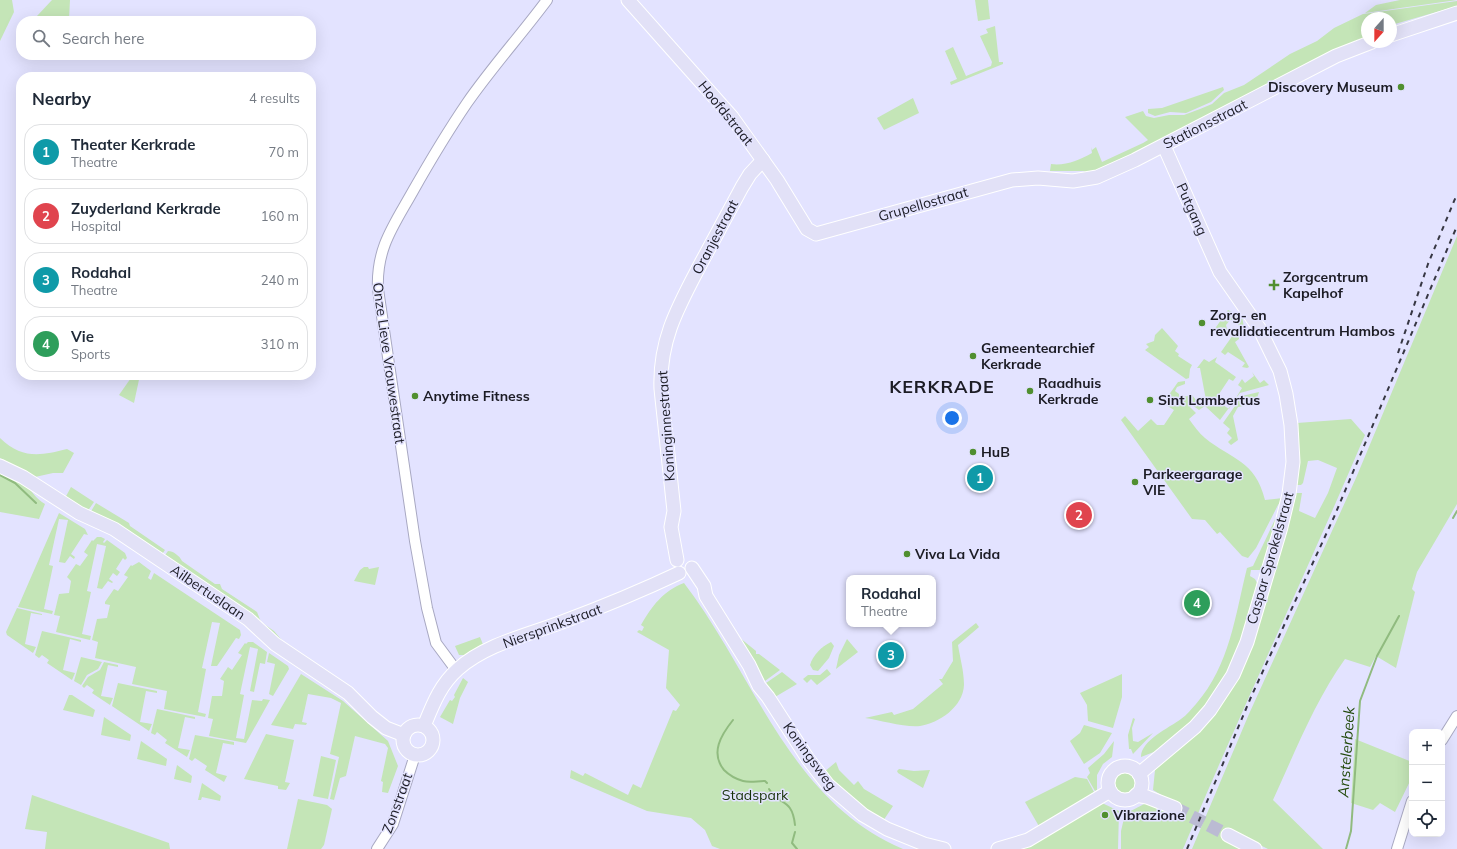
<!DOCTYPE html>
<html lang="en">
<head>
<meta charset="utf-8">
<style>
	body { margin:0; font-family:Mulish,sans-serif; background:#f2f2f3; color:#1f2937 }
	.controls { position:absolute; right:12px; bottom:12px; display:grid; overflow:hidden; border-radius:8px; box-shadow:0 4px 16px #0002 }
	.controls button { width:36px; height:36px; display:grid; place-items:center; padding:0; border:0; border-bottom:1px solid #e0e1e3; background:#fff; color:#1f2937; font:20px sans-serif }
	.compass { position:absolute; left:1361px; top:12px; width:36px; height:36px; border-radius:50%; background:#fff; box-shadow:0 4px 16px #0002; rotate:201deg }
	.you { position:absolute; left:952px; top:418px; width:14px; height:14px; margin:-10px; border:3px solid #fff; border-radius:50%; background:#1a73e8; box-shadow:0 0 0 6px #1a73e833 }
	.badge { display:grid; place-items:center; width:26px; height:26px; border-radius:50%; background:#0f766e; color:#fff; font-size:13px; font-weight:700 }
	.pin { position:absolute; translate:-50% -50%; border:2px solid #fff; box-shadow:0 1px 4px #0006 }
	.popup { position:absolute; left:846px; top:575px; width:90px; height:52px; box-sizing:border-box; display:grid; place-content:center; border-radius:8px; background:#fff; filter:drop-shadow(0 1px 3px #0005); font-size:13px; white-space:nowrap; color:#747a83 }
	.popup b { font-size:15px; color:#1f2937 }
	.popup::after { content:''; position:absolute; left:50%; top:100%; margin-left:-8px; border:8px solid transparent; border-top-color:#fff }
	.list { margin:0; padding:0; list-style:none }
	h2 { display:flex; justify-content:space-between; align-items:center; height:52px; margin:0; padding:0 16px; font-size:17px }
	h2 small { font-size:13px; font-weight:400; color:#747a83 }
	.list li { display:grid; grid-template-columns:26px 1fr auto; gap:12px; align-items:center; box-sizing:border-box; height:56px; margin:0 8px 8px; padding:0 8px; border:1px solid #e0e1e3; border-radius:16px }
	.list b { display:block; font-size:15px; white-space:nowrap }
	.list p { margin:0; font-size:13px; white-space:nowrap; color:#747a83 }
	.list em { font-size:13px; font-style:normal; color:#747a83 }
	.icon { flex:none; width:22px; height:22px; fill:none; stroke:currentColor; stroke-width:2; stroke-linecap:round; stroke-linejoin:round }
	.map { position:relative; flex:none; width:1457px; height:849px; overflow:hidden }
	.search { position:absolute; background:#fff; box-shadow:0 4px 16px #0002; left:16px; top:16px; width:300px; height:44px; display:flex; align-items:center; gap:10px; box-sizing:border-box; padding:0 14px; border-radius:16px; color:#747a83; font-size:15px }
	.panel { position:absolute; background:#fff; box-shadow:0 4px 16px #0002; left:16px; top:72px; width:300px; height:308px; border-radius:16px }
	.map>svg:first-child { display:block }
	.green { fill:#c4e5b7 }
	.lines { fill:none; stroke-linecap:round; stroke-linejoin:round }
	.stream { stroke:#90bb7f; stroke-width:2 }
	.major-tunnel { stroke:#bbbbd3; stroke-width:13; stroke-dasharray:13 6; stroke-linecap:butt }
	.minor-casing { stroke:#a8a8c2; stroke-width:12 }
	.major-casing { stroke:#fff; stroke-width:15 }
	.minor { stroke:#fff; stroke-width:10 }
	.major { stroke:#e2e1f7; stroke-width:13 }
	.rail { stroke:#373743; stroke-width:2; stroke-dasharray:5 5; stroke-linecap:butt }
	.poi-dot { fill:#508f30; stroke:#e3e3ff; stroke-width:1.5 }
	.labels { text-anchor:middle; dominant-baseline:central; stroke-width:3; stroke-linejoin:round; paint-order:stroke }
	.poi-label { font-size:14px; font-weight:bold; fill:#1c1c25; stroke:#e3e3ff; text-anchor:start }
	.street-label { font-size:14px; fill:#1c1c25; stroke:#e3e3ff }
	.park-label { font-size:14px; fill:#173208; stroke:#e3e3ff }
	.water-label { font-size:15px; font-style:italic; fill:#234a0d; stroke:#e3e3ff }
	.district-label { font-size:18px; font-weight:bold; letter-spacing:1px; fill:#1c1c25; stroke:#e3e3ff }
</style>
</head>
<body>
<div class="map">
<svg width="1457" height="849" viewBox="0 0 1457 849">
	<rect width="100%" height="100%" fill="#e3e3ff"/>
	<g class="green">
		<path d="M 0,0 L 12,0 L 14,12 L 0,41 Z"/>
		<path d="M 52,0 L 70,0 L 69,19 L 74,19 L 74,21 L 49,21 L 37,16 Z"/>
		<path d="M 975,0 L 988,0 L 990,19 L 978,21 Z"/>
		<path d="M 1400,0 L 1457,0 L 1365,13 L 1376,5 Z"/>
		<path d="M 1457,1 L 1457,6 L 1395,24 L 1395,27 L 1391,28 L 1391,18 L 1367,18 L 1367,37 L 1334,50 L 1107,167 L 1088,173 L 1083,171 L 1050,171 L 1051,164 C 1065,166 1080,160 1092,153 L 1091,147 L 1092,150 L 1096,147 L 1102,162 L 1143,143 L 1148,140 L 1125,117 L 1143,111 L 1146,116 L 1154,118 L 1169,115 L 1184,115 L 1200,109 L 1212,104 L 1224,93 L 1244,85 L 1290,54 L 1317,41 L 1334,28 L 1363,14 Z"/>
		<path d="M 995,26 L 999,62 L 1003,62 L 1003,64 L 951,85 L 950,82 L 957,79 L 945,51 L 953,47 L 966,76 L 991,66 L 992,62 L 980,36 L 988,33 L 986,29 Z"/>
		<path d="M 1223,87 L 1224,90 L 1211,102 L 1186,113 L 1170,112 L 1155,116 L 1148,113 L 1148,109 L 1162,108 Z"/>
		<path d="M 913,98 L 919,113 L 884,130 L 877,118 Z"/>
		<path d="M 1457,236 L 1457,504 L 1417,572 L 1412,589 L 1415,592 L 1396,668 L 1376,656 L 1370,667 L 1345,659 C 1315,701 1295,752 1273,800 L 1323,849 L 1268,849 L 1240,835 L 1241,849 L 1192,849 L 1249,714 L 1356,478 Z"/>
		<path d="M 1228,310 L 1242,317 L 1245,332 L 1243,333 L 1236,320 L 1230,320 L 1226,325 L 1227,329 L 1239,337 L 1239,339 L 1235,342 L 1249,367 L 1247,368 L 1242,367 L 1245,363 L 1228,352 L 1225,355 L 1221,352 L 1233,335 L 1221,327 L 1217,332 L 1214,330 Z"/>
		<path d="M 1162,328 L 1178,346 L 1175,351 L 1179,354 L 1178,356 L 1192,365 L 1190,369 L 1189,378 L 1186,379 L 1145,350 L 1149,347 L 1146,344 L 1154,341 L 1155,335 Z"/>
		<path d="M 1217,357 L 1215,362 L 1236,377 L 1233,381 L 1229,379 L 1217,397 L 1221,400 L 1220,403 L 1229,409 L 1242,388 L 1238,385 L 1242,379 L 1245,383 L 1254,376 L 1252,372 L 1260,383 L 1264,380 L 1269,385 L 1240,393 L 1220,420 L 1205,406 L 1199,410 L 1192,405 L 1190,407 L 1196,413 L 1189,419 C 1194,426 1199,433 1205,438 C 1232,460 1255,460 1265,500 L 1283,498 L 1278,505 L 1256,548 L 1248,558 L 1242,556 L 1220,532 L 1217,534 L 1205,520 L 1192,519 L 1121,420 L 1125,416 L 1138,431 L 1151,419 L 1157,425 L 1164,425 L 1174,410 L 1166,405 L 1169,401 L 1166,399 L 1178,382 L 1185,381 L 1185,384 L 1177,387 L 1175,391 L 1179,394 L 1179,398 L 1192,395 L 1200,405 L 1203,401 L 1206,400 L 1200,368 L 1197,368 L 1204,359 L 1209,362 Z"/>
		<path d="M 133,375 L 140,375 L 134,403 L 119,395 Z"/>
		<path d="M 1259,392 L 1255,404 L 1238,407 L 1233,416 L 1238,440 L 1231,445 L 1228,442 L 1232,438 L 1227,433 L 1230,429 L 1223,423 L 1242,396 Z"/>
		<path d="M 1351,419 L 1365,435 C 1306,574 1241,710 1183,849 L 1121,849 L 1121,831 L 1125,814 L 1146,803 L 1173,802 L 1153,790 L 1155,770 L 1224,698 L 1296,493 L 1302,493 L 1299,511 L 1315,518 L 1328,493 L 1337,468 L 1318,460 L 1308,461 L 1303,483 L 1301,485 L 1297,485 L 1299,451 L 1297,423 Z"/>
		<path d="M 0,438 C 22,459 40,456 67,449 L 74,453 L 63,473 L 53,473 L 35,477 L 0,458 Z"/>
		<path d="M 0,471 C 9,476 20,480 27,487 C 34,493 36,499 45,504 L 39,519 L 0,512 Z"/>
		<path d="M 71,487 L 94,502 L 87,512 L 64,500 Z"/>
		<path d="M 96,503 L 129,523 L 130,526 L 165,550 L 160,557 L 90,513 Z"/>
		<path d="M 59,513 L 85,529 L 88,535 L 84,534 L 71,554 L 75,557 L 74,559 L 70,556 L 65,563 L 59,562 L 68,520 L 59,519 L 49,565 L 53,566 L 44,609 L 53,611 L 52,614 L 18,607 Z"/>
		<path d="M 1278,513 L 1266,568 L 1262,567 L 1260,570 L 1251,570 L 1250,576 L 1255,579 L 1257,583 L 1250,608 L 1248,626 L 1230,674 L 1197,718 L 1159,750 L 1141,757 C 1141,740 1169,728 1181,719 C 1187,715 1191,709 1196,704 C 1230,665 1235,616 1247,568 L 1253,566 Z"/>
		<path d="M 97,537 L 101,537 L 105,539 L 103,542 L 104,543 L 107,540 L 125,553 L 127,558 L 125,560 L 123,558 L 116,569 L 120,572 L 117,576 L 113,573 L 109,579 L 113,582 L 112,583 L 108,581 L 102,589 L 97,588 L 106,546 L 97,544 L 87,591 L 91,592 L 82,634 L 91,636 L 90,640 L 56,632 L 60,616 L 54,615 L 59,594 L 69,593 L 71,581 L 67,577 L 76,564 L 80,566 L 88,555 L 84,552 L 92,540 L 93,541 Z"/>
		<path d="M 168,551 C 173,551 180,556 182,561 L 215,584 L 220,584 L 222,589 L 257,612 L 261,622 L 274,631 L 285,644 L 163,558 Z"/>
		<path d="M 139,562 L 151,571 L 148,578 L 151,580 L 154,573 L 240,630 L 241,635 L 239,639 L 236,638 L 217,666 L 211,666 L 220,623 L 212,622 L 202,668 L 206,669 L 198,712 L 206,714 L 205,717 L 164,709 L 167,691 L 132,684 L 136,667 L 95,658 L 98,642 L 92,640 L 97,619 L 107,618 L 110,605 L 105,604 L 105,602 L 114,589 L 118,591 L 128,577 L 124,575 L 131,565 L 132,566 Z"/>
		<path d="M 364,567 L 368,567 L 369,569 L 379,567 L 375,585 L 354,581 L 360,570 Z"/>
		<path d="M 684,583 C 754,674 789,801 903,849 L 720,849 L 712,846 L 705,830 L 691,818 L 647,811 L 570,778 L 571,770 L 583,776 L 585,773 L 628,795 L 633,784 L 641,788 L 673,710 L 676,711 L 680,705 L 666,688 L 669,650 L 637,632 L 639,630 L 642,631 L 644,627 L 641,625 C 652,606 663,591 684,583 Z"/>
		<path d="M 17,608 L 42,614 L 42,615 L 31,613 L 25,644 L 36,647 L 33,653 L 7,635 L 6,632 Z"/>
		<path d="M 976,623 L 979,627 L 958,645 C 960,658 964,671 964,685 C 963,707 939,723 920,726 C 907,728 879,720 865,718 L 892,712 L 894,715 L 913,709 L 943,684 L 939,679 L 942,679 L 953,661 L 952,642 Z"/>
		<path d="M 42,631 L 81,640 L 81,642 L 70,639 L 63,670 L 75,673 L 72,680 L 47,663 L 49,660 L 42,655 L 39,658 L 35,655 Z"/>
		<path d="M 480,637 L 484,647 L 465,655 L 459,655 L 455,646 Z"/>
		<path d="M 740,638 L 756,651 L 756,654 L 759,654 L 780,670 L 765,681 Z"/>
		<path d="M 847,639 L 858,652 L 836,669 L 839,655 Z"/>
		<path d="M 248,642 L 253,642 L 267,652 L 265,664 L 260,663 L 254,692 L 250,691 L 258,649 L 250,647 L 240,694 L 244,695 L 236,738 L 244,739 L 252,700 L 262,701 L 263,699 L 270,700 L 246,743 L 209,736 L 213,719 L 208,718 L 212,696 L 222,696 L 224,681 L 220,679 L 228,667 L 232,670 L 242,655 L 238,653 L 245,643 L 246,644 Z"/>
		<path d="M 831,642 L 834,646 L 829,658 L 818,671 L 813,670 L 810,665 C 813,655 821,647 831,642 Z"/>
		<path d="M 269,653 L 288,666 L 289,669 L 273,696 L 269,694 L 275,664 L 267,662 Z"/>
		<path d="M 81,657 L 102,662 L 98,669 L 87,675 L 81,685 L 74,681 Z"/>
		<path d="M 104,662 L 118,665 L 118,667 L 108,665 L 101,696 L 113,698 L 110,705 L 92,693 L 94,690 L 87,685 L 84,688 L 82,686 L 88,677 L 100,670 Z"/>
		<path d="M 827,669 L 831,674 L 817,685 L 811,679 L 807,683 L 803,679 L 808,675 L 820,675 Z"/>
		<path d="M 782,672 L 797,684 L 775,697 L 766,683 Z"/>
		<path d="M 301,674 L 343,701 L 388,741 L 398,766 L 388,793 L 382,792 L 383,782 L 381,781 L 388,748 L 385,744 L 355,736 L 346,776 L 340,778 L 334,800 L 330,799 L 339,757 L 330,754 L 341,703 L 331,698 L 308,694 L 302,722 L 307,723 L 306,725 L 295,724 L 293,729 L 271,725 Z"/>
		<path d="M 1122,674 L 1122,697 L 1113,728 L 1088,721 L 1087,705 L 1080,693 Z"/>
		<path d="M 463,678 L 468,682 L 460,698 L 453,724 L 440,717 L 450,700 L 452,701 L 455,697 L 454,695 Z"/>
		<path d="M 118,683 L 157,691 L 157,693 L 146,691 L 140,722 L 152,724 L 149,731 L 112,706 Z"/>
		<path d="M 69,695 L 72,695 L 95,710 L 93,717 L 63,710 Z"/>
		<path d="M 157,709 L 195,717 L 195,719 L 185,717 L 178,748 L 190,750 L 187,757 L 165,743 L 167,740 L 157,732 L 155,735 L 151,733 Z"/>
		<path d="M 104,717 L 131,735 L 130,741 L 101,735 Z"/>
		<path d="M 1133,718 L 1135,719 L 1132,728 L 1133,741 L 1138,742 L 1153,733 L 1133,754 L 1131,749 L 1129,749 L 1128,735 Z"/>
		<path d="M 1084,725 L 1112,733 L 1100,753 L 1084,764 L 1070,741 L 1080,733 Z"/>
		<path d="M 266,734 L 294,740 L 285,782 L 290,783 L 286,790 L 278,789 L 278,786 L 244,779 Z"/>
		<path d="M 195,735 L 234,742 L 234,745 L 223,743 L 216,773 L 227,776 L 224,782 L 205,770 L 207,766 L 195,758 L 192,761 L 189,759 Z"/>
		<path d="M 1355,739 L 1412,762 L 1412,777 L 1395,812 L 1380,803 L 1373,810 L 1351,803 Z"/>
		<path d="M 141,741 L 167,759 L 166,766 L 137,759 Z"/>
		<path d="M 1114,741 L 1112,757 L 1103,764 L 1097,775 L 1097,790 L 1095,791 L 1087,777 L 1090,773 L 1088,768 L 1104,754 Z"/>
		<path d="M 321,756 L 336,760 L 328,799 L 313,796 Z"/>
		<path d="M 836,762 L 839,770 L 854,785 L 858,781 L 864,789 L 893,806 L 883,821 L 843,792 L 824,772 Z"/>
		<path d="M 177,765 L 192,776 L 191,783 L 174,779 Z"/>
		<path d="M 899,769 L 914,771 L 930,770 L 923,788 L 898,773 L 897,771 Z"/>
		<circle cx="1125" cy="783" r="10"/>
		<path d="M 1075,777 L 1087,779 L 1094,792 L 1040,828 L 1025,802 Z"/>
		<path d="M 202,783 L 221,796 L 220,801 L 202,797 L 201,800 L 198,800 Z"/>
		<path d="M 32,795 L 169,843 L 170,849 L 45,849 L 47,832 L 25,829 Z"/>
		<path d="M 298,799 L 327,805 L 332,809 L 324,845 L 321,849 L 287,849 Z"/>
		<path d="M 1102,803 L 1119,811 L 1118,849 L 1015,849 Z"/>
	</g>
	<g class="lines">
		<g class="stream">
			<path d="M 0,475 L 15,483 L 36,503"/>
			<path d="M 1453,518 L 1457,511"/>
			<path d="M 733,720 C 721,735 710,753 724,770 C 729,775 736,779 743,781 C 750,783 757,781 765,781 L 767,783"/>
			<path d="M 769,789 C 779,806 792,797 795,825"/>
			<path d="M 795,832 L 792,843 L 797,849"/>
			<path d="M 1346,849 L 1351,831 L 1360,701 L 1377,656 L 1399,616"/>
		</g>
		<path class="major-tunnel" d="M 1175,808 L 1228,835"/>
		<g class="minor-casing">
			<g id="minor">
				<path d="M 456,670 L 436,643 L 427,608 L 415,541 L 378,289 C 376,248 394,225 413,191 C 430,161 448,131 467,103 C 492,67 521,35 547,0"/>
				<path d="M 1442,740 L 1457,716"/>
				<path d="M 377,849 L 393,824 L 415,755"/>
				<path d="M 1397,849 L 1412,801"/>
			</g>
		</g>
		<g class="major-casing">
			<g id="major">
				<path d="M 628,0 L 732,117 L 777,180 L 807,229 L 816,234 L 1012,180 L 1038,178 L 1073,181 L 1097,177 L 1135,160 L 1336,56 L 1372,42"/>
				<path d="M 1391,35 L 1457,13"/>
				<path d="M 0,466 L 23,477 L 79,513 L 114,529 L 248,619 L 275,644 L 348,693 L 372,717 L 386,728 L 404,735"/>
				<path d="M 677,560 L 671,527 L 674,511 L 661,389 C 659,340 678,307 700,265 C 714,239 728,213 742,187 L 750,174 L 763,160"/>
				<path d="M 692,568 L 704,586 L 706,596 L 749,665 L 759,686 L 768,697 L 808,759 L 828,785 L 863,815 L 887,829 L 924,844 L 944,849"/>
				<circle cx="418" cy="740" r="15"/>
				<path d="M 424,726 C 433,704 440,685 458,669 C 486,644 528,635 562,622 C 602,607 641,591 679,573"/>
				<circle cx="1125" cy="783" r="17"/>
				<path d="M 1139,774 L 1195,727 L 1210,710 L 1233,675 L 1247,642 L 1281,527 L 1289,494 L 1293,462 L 1291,425 L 1286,394 L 1280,371 L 1259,328 L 1220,272 L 1164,146"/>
				<path d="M 1136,795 L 1147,797 L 1175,808"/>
				<path d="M 1228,835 L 1255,849"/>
				<path d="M 998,849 L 1028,840 L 1110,791"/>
			</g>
		</g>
		<use href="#minor" class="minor"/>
		<use href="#major" class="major"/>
		<g class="rail">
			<path d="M 1398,353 L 1428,264 L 1457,194"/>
			<path d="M 1187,849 L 1251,697 L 1334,517 L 1457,226"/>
		</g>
	</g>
	<g class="poi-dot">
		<circle cx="1401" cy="87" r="4"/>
		<path d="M1272 279h4v4h4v4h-4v4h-4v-4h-4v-4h4z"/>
		<circle cx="1202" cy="323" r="4"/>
		<circle cx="973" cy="356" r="4"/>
		<circle cx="1030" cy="391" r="4"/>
		<circle cx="415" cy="396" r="4"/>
		<circle cx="1150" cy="400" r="4"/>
		<circle cx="973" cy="452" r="4"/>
		<circle cx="1135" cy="482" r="4"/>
		<circle cx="907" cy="554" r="4"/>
		<circle cx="1105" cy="815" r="4"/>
	</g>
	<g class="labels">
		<g class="poi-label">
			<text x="1393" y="87" text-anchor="end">Discovery Museum</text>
			<text x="1283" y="277">Zorgcentrum<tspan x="1283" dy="16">Kapelhof</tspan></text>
			<text x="1210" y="315">Zorg- en<tspan x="1210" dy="16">revalidatiecentrum Hambos</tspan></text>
			<text x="981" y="348">Gemeentearchief<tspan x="981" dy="16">Kerkrade</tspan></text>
			<text x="1038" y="383">Raadhuis<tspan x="1038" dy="16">Kerkrade</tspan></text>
			<text x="423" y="396">Anytime Fitness</text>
			<text x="1158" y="400">Sint Lambertus</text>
			<text x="981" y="452">HuB</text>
			<text x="1143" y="474">Parkeergarage<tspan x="1143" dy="16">VIE</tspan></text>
			<text x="915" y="554">Viva La Vida</text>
			<text x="1113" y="815">Vibrazione</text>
		</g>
		<g class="street-label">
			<text transform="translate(726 113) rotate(51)">Hoofdstraat</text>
			<text transform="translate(1205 124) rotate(-27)">Stationsstraat</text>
			<text transform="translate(923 204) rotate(-16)">Grupellostraat</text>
			<text transform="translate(1192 209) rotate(66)">Putgang</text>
			<text transform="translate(715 237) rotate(-62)">Oranjestraat</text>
			<text transform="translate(389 363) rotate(82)">Onze Lieve Vrouwestraat</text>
			<text transform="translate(666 426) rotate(-94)">Koninginnestraat</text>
			<text transform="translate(1270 558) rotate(-74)">Caspar Sprokelstraat</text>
			<text transform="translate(208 592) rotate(34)">Ailbertuslaan</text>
			<text transform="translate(552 626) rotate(-20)">Niersprinkstraat</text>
			<text transform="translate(810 756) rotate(54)">Koningsweg</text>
			<text transform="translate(397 803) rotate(-70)">Zonstraat</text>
		</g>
		<g class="park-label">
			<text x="755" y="795">Stadspark</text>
		</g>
		<g class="water-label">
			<text transform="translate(1346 752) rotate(-86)">Anstelerbeek</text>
		</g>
		<g class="district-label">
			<text x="942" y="386">KERKRADE</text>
		</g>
	</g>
</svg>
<div class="controls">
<button>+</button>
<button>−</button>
<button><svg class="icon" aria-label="locate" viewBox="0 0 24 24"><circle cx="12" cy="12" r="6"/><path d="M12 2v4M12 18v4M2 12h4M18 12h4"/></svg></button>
</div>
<svg class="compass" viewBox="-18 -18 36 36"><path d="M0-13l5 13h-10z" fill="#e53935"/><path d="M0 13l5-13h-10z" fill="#747a83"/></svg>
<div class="you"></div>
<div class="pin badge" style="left:980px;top:478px;background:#0f9aa8">1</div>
<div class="pin badge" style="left:1079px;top:515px;background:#e0444e">2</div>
<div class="pin badge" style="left:891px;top:655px;background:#0f9aa8">3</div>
<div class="popup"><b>Rodahal</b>Theatre</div>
<div class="pin badge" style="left:1197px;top:603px;background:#2e9e5b">4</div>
<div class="search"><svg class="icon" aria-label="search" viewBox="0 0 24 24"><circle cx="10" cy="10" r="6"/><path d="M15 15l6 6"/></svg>Search here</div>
<section class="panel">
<h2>Nearby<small>4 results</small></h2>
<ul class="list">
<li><span class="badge" style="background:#0f9aa8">1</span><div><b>Theater Kerkrade</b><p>Theatre</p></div><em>70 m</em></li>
<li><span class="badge" style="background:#e0444e">2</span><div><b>Zuyderland Kerkrade</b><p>Hospital</p></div><em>160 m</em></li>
<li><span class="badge" style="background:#0f9aa8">3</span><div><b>Rodahal</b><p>Theatre</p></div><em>240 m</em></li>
<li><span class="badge" style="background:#2e9e5b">4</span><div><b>Vie</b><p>Sports</p></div><em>310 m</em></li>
</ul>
</section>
</div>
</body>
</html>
